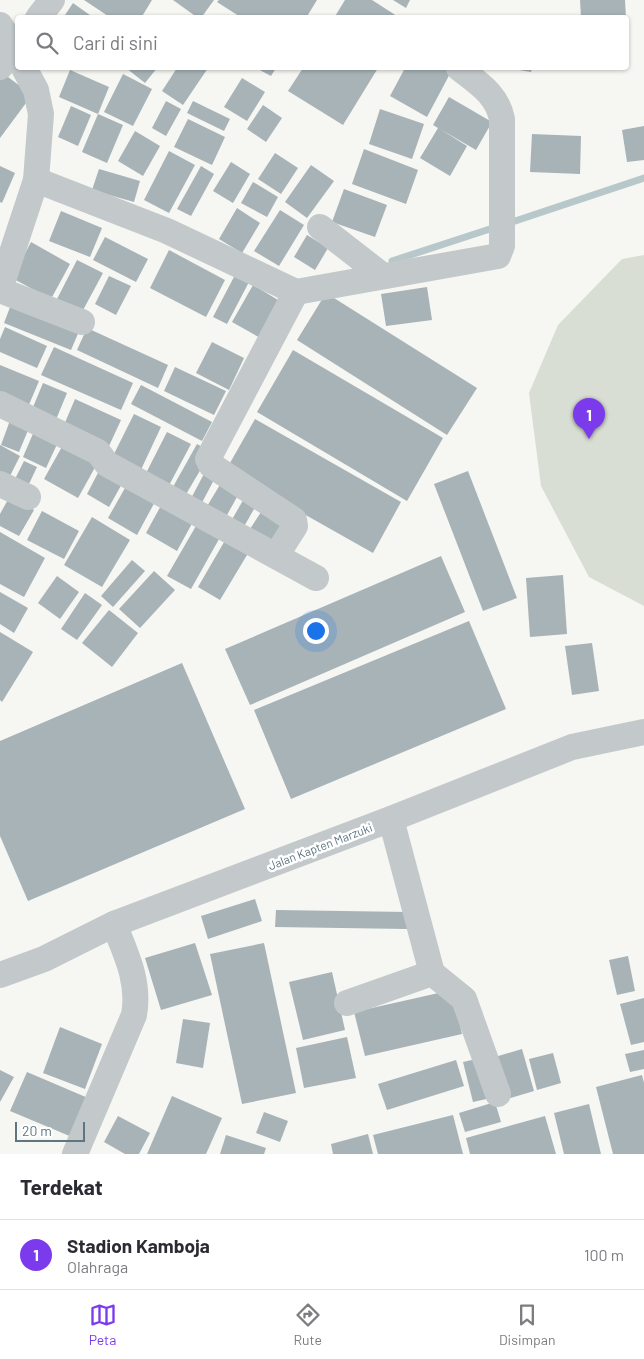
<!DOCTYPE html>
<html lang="id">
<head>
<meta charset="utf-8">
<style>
	body { margin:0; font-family:Barlow,sans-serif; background:#f2f2f3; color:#2b2b33 }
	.scale { position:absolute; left:15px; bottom:12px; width:70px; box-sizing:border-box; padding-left:5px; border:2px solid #5f7680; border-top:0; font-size:14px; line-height:18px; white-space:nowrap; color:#5f7680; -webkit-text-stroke:4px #fff; paint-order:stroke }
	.you { position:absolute; left:315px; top:630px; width:18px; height:18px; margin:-12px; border:4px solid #fff; border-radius:50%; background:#1a73e8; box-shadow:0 0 0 8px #1a73e833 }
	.badge { display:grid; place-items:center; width:32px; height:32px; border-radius:50%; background:#7c3aed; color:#fff; font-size:16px; font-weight:700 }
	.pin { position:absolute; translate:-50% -41px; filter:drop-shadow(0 1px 2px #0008) }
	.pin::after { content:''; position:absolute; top:26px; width:18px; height:15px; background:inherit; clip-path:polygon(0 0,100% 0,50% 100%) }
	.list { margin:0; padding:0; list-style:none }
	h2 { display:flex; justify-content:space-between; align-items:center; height:65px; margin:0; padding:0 20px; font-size:21px }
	h2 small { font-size:16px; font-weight:400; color:#7c7c81 }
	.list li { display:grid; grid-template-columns:32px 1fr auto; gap:15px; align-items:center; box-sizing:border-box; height:70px; padding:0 20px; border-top:1px solid #e1e1e2 }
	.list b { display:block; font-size:19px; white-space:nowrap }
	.list p { margin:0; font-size:16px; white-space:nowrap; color:#7c7c81 }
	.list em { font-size:16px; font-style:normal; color:#7c7c81 }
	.icon { flex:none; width:28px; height:28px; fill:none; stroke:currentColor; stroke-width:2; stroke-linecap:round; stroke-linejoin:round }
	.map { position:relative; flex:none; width:644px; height:1154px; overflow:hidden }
	.search { position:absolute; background:#fff; box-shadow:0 1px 4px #0004; left:15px; right:15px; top:15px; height:55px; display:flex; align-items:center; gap:12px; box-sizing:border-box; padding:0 18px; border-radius:5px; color:#7c7c81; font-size:19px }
	.sheet { height:135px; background:#fff }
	nav { display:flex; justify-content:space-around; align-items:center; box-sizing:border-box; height:70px; border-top:1px solid #e1e1e2; background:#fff; font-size:14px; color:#7c7c81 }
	nav a { display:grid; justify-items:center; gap:2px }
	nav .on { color:#7c3aed }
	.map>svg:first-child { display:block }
	.green { fill:#d8ded3 }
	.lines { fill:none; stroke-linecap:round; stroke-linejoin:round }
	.stream { stroke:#b8c8ca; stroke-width:7 }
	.building { fill:#a7b3b7 }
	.street { stroke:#c3c8cb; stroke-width:26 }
	.labels { text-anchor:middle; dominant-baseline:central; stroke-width:5; stroke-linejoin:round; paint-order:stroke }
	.street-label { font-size:12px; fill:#5f7680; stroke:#fff }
</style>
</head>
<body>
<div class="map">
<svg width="644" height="1154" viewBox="0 0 644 1154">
	<rect width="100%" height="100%" fill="#f6f6f2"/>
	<path class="green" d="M 644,255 L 644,606 L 589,577 L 541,486 L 529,393 L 558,325 L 622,259 Z"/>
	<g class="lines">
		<g class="stream">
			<path d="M 506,224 L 644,178"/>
			<path d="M 392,261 L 496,227"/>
		</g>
	</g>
	<g class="building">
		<path d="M 84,0 L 152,0 L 141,18 L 111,18 Z"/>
		<path d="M 173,0 L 214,0 L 201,18 L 198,18 Z"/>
		<path d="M 219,0 L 317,0 L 306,18 L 242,18 L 217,2 Z"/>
		<path d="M 345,0 L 372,0 L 400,18 L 334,18 Z"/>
		<path d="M 393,0 L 410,0 L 406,8 Z"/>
		<path d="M 580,0 L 625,0 L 626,18 L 581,18 Z"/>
		<path d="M 73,3 L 94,18 L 63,18 Z"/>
		<path d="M 126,68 L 157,68 L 145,83 Z"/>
		<path d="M 177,68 L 208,68 L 183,105 L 162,91 Z"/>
		<path d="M 256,68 L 276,68 L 271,76 Z"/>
		<path d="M 303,68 L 378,68 L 343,125 L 288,91 Z"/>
		<path d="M 405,68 L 453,68 L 427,117 L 390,96 Z"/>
		<path d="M 508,68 L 532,68 L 531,72 Z"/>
		<path d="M 70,70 L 109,87 L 98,114 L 59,97 Z"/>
		<path d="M 4,74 L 32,95 L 0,138 L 0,78 Z"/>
		<path d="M 123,74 L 152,89 L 133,126 L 104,112 Z"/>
		<path d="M 242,78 L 265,92 L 247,121 L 224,107 Z"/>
		<path d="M 449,97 L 492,122 L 476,150 L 440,129 L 467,146 L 450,176 L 420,158 L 438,128 L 433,125 Z"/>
		<path d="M 166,101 L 181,109 L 166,136 L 152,128 Z"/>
		<path d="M 193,101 L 230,119 L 224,131 L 187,113 Z"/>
		<path d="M 263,105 L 282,118 L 266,142 L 247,129 Z"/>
		<path d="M 71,106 L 91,115 L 78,146 L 58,137 Z"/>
		<path d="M 380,109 L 424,124 L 412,159 L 369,144 Z"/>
		<path d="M 98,114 L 123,125 L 107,163 L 82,152 Z"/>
		<path d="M 188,119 L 225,137 L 212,165 L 174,147 Z"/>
		<path d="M 644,126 L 644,160 L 627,162 L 622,130 Z"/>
		<path d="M 135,131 L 160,146 L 143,176 L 118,161 Z"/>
		<path d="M 532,134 L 581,136 L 580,174 L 530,172 Z"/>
		<path d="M 364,149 L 418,170 L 406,204 L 352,184 Z"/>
		<path d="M 169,151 L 195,165 L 169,213 L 144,200 Z"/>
		<path d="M 275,153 L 298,168 L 281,194 L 258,179 Z"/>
		<path d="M 231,162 L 250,174 L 233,203 L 213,191 Z"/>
		<path d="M 311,165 L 334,181 L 307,218 L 285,202 Z"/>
		<path d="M 0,166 L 15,173 L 2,203 L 0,202 Z"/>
		<path d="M 201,166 L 214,174 L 191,216 L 177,209 Z"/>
		<path d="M 99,169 L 140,181 L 134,202 L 92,190 Z"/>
		<path d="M 253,182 L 278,197 L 267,217 L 241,203 Z"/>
		<path d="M 344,189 L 387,205 L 375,237 L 332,222 Z"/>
		<path d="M 237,208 L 260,223 L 242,253 L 219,239 Z"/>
		<path d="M 280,210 L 304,225 L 279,266 L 254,251 Z"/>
		<path d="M 61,211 L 102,228 L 90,257 L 49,241 Z"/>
		<path d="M 307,235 L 328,248 L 315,270 L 294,257 Z"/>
		<path d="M 105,237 L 148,259 L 136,282 L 93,260 Z"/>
		<path d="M 31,242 L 70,264 L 51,299 L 12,278 Z"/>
		<path d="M 169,250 L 225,280 L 206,317 L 150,288 Z"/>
		<path d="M 77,260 L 103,273 L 82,312 L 57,299 Z"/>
		<path d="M 235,275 L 249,282 L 227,324 L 213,317 Z"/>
		<path d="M 109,276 L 131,286 L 116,315 L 95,304 Z"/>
		<path d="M 253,285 L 283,303 L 262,339 L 232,322 Z"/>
		<path d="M 427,287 L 432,320 L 386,326 L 381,294 Z"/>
		<path d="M 326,293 L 477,388 L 447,435 L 297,340 Z"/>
		<path d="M 12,302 L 80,329 L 71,350 L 4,323 Z"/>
		<path d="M 5,327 L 47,346 L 37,368 L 0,352 L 0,339 Z"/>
		<path d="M 87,328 L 168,365 L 158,388 L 77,350 Z"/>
		<path d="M 212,342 L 244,358 L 229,390 L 196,373 Z"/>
		<path d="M 54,347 L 133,383 L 121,410 L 41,375 Z"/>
		<path d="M 293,350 L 443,438 L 407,501 L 257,412 Z"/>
		<path d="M 0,365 L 39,381 L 28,407 L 0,395 Z"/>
		<path d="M 175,367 L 226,391 L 214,415 L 164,391 Z"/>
		<path d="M 43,383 L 67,393 L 55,422 L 31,412 Z"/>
		<path d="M 141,385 L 212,422 L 202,441 L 131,404 Z"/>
		<path d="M 75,399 L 121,420 L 109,446 L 64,425 Z"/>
		<path d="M 134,414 L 161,427 L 138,476 L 110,462 Z"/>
		<path d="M 12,415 L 31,423 L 19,452 L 1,445 Z"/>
		<path d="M 255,419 L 401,502 L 373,553 L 226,470 Z"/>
		<path d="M 35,429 L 59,440 L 46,468 L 23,457 Z"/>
		<path d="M 167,432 L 191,444 L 166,491 L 143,479 Z"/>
		<path d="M 64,443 L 98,462 L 78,498 L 44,479 Z"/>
		<path d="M 197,444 L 211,452 L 182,501 L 169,494 Z"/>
		<path d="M 0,445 L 20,456 L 7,482 L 0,479 Z"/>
		<path d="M 24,461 L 37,467 L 28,486 L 15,479 Z"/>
		<path d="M 100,469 L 123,482 L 109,507 L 87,494 Z"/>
		<path d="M 206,470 L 216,476 L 197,512 L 187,506 Z"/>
		<path d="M 468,471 L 517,598 L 483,611 L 434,484 Z"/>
		<path d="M 224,478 L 242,488 L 222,524 L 203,513 Z"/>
		<path d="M 129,481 L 157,498 L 137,535 L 108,518 Z"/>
		<path d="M 246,495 L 258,502 L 242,530 L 230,523 Z"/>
		<path d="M 10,496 L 34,510 L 19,536 L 0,526 L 0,514 Z"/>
		<path d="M 164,500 L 195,518 L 177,551 L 146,533 Z"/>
		<path d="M 263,509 L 288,525 L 275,546 L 250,529 Z"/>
		<path d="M 42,511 L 79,531 L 64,559 L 27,540 Z"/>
		<path d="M 92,517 L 130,540 L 102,587 L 64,565 Z"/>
		<path d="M 200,519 L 223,532 L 191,589 L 167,576 Z"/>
		<path d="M 0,532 L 45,558 L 24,597 L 0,584 Z"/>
		<path d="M 227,537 L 250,550 L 220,600 L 198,587 Z"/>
		<path d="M 441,556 L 465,612 L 250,705 L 225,649 Z"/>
		<path d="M 132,560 L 145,571 L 113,607 L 101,596 Z"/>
		<path d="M 154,571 L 175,590 L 140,628 L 119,609 Z"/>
		<path d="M 563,575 L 567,634 L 530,637 L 526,578 Z"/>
		<path d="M 57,576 L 79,592 L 60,619 L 38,603 Z"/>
		<path d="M 0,592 L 28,608 L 14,633 L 0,624 Z"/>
		<path d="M 85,593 L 102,605 L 77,640 L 61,629 Z"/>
		<path d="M 109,610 L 138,633 L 112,667 L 82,643 Z"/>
		<path d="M 469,621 L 506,709 L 291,799 L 254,710 Z"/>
		<path d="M 0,632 L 33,652 L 2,702 L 0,700 Z"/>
		<path d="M 592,643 L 599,691 L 572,695 L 565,646 Z"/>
		<path d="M 182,663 L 245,809 L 28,901 L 0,836 L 0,741 Z"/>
		<path d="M 255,899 L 262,921 L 208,939 L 201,916 Z"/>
		<path d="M 276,910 L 408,912 L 407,929 L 275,927 Z"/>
		<path d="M 195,943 L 212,995 L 161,1010 L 145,958 Z"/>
		<path d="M 264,943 L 296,1093 L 242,1104 L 210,954 Z"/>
		<path d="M 628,956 L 635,991 L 617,995 L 609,960 Z"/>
		<path d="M 332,972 L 345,1030 L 303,1040 L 289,982 Z"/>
		<path d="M 452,990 L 462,1034 L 365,1056 L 354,1012 Z"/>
		<path d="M 644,998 L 644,1042 L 631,1045 L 620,1004 Z"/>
		<path d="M 183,1019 L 210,1023 L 203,1068 L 176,1063 Z"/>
		<path d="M 60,1027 L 102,1044 L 85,1089 L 43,1073 Z"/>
		<path d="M 347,1037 L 356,1078 L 304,1088 L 296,1048 Z"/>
		<path d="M 522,1049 L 534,1091 L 507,1099 L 495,1057 Z"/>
		<path d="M 644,1050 L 644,1069 L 630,1072 L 625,1054 Z"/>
		<path d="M 553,1053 L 561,1083 L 537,1090 L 529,1059 Z"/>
		<path d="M 481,1058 L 491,1098 L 473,1102 L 463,1062 Z"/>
		<path d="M 456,1060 L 464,1086 L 387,1110 L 378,1084 Z"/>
		<path d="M 0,1070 L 14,1077 L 0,1102 Z"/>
		<path d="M 27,1072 L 88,1098 L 72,1137 L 10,1111 Z"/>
		<path d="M 642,1075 L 644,1083 L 644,1154 L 613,1154 L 596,1087 Z"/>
		<path d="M 172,1096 L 222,1118 L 206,1154 L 147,1154 Z"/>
		<path d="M 495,1102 L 501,1122 L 465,1132 L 459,1113 Z"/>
		<path d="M 589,1104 L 601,1154 L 564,1154 L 554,1113 Z"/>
		<path d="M 264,1112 L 288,1121 L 280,1142 L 256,1133 Z"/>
		<path d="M 453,1115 L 463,1154 L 378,1154 L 373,1135 Z"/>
		<path d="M 118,1116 L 150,1133 L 139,1154 L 125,1154 L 104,1142 Z"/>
		<path d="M 545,1116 L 556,1154 L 470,1154 L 466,1138 Z"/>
		<path d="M 368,1134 L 373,1154 L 333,1154 L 331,1144 Z"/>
		<path d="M 226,1135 L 266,1148 L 264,1154 L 220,1154 Z"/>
	</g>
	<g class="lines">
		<g class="street">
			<path d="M 38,18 L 52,0"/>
			<path d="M 0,25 L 18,53"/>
			<path d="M 0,67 L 18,45"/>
			<path d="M 36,180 L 167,231 L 296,292 L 498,256 L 502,246 L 502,119 C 497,94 478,83 459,68"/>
			<path d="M 320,227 L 383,276"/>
			<path d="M 0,289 L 36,180 L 41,114 L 36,90 L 24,68"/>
			<path d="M 0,290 L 82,322"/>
			<path d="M 0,404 L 98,452 L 107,464 L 316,578"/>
			<path d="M 0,484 L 28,497"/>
			<path d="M 276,556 L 295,526 L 294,520 L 211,465 L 208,459 L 296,292"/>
			<path d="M 391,819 L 432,973 L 464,999 L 498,1094"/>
			<path d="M 0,975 L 44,959 L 114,924 L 391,819 L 572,747 L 644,732"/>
			<path d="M 347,1003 L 432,973"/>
			<path d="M 75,1154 L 134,1015 C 140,982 126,954 114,924"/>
		</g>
	</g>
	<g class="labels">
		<g class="street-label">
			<text transform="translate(320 846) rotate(-21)">Jalan Kapten Marzuki</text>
		</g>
	</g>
</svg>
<div class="scale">20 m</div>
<div class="you"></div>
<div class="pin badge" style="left:589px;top:439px">1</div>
<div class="search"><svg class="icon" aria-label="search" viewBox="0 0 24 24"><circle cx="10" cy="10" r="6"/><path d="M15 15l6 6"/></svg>Cari di sini</div>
</div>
<section class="sheet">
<h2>Terdekat<small></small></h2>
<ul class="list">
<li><span class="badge">1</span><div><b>Stadion Kamboja</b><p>Olahraga</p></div><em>100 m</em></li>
</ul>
</section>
<nav>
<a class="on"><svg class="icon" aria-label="map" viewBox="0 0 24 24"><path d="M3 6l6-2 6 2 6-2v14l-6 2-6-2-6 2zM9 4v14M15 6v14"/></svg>Peta</a>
<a><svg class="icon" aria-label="directions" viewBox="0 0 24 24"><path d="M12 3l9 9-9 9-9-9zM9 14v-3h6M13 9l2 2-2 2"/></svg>Rute</a>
<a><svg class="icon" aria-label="saved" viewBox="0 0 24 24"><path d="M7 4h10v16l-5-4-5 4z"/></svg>Disimpan</a>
</nav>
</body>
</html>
